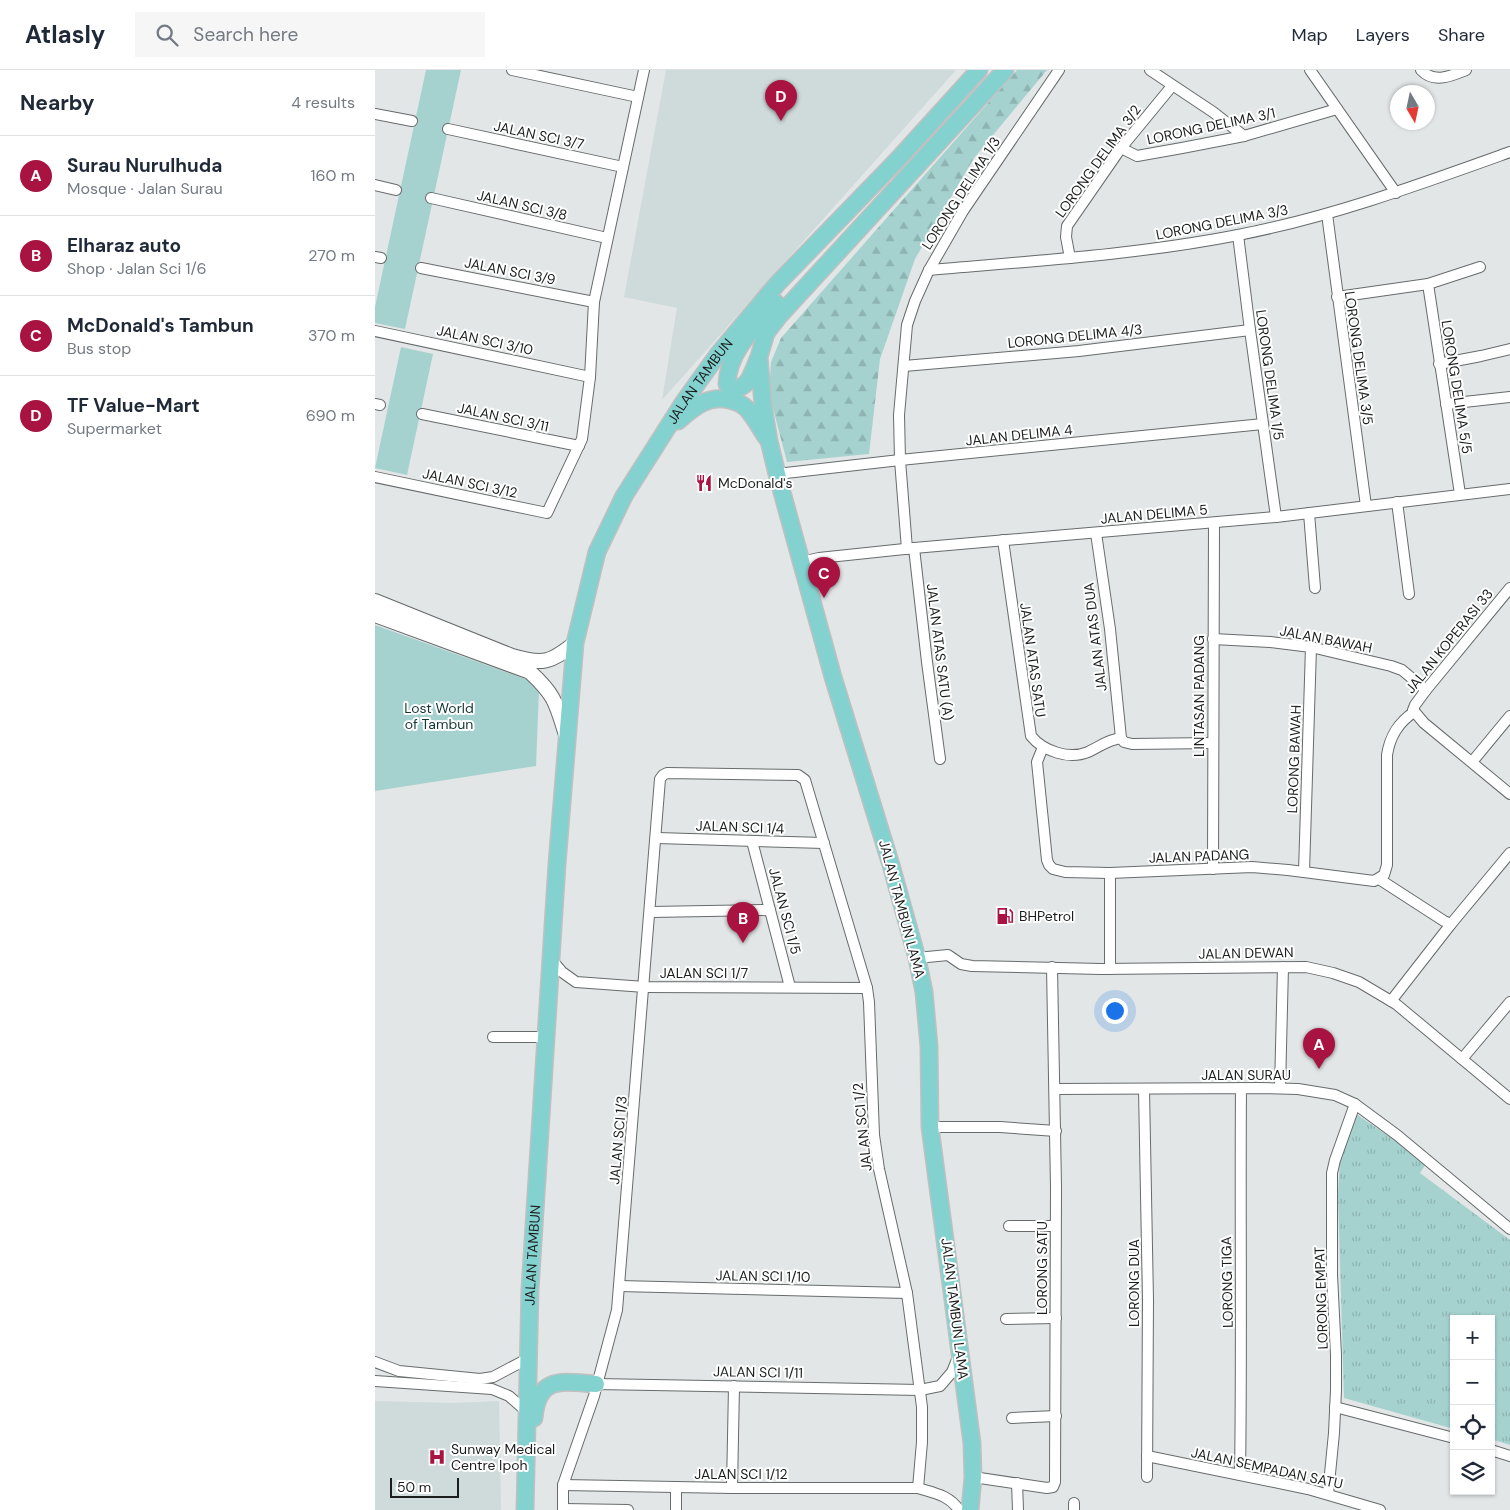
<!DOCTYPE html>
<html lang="en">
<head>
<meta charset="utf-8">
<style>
	body { margin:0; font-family:"DM Sans",sans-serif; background:#f6f6f7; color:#1f2937 }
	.controls { position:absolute; right:15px; bottom:15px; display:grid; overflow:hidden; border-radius:0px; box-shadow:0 1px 4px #0004 }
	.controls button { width:45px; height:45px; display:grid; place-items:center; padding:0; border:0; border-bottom:1px solid #e0e1e3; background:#fff; color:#1f2937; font:25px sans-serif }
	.compass { position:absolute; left:1015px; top:15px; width:45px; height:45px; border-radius:50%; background:#fff; box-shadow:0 1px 4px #0004; rotate:171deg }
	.scale { position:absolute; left:15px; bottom:12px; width:69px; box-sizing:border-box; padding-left:5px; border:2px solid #1c1e1d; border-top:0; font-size:14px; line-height:18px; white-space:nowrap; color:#1c1e1d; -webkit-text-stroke:4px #fff; paint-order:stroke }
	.you { position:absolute; left:739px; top:940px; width:18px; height:18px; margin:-12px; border:4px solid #fff; border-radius:50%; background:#1a73e8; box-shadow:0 0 0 8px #1a73e833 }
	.badge { display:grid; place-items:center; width:32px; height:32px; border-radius:50%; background:#a91341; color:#fff; font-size:16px; font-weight:700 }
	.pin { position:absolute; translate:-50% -41px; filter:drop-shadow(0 1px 2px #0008) }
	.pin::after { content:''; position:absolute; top:26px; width:18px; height:15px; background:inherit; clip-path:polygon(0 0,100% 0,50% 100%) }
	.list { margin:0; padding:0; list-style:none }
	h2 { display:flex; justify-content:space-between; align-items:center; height:65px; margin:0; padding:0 20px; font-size:21px }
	h2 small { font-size:16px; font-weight:400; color:#747a83 }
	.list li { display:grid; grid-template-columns:32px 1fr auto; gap:15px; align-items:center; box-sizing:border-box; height:80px; padding:0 20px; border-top:1px solid #e0e1e3 }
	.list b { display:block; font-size:19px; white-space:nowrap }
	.list p { margin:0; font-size:16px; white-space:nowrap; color:#747a83 }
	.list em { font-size:16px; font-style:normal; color:#747a83 }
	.icon { flex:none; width:28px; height:28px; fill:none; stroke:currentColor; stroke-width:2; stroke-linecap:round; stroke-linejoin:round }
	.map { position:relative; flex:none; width:1135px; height:1440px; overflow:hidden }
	header { display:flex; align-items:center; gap:30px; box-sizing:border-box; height:70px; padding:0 25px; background:#fff; border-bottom:1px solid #e0e1e3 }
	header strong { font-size:24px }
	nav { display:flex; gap:28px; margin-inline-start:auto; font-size:18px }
	.search { width:350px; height:45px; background:#f6f6f7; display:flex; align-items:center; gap:12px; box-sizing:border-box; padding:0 18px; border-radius:0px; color:#747a83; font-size:19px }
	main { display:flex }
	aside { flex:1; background:#fff }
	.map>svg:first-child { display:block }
	.built { fill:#cedbda }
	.grass { fill:url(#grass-tufts) }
	.forest { fill:url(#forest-firs) }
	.green { fill:#a5d2cf }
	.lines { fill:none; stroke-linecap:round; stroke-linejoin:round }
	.street-casing { stroke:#676b6b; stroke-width:12 }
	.secondary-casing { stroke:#676b6b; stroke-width:16 }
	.primary-casing { stroke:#bfc0c0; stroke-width:19 }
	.street { stroke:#fff; stroke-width:10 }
	.secondary { stroke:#fff; stroke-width:14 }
	.primary { stroke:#84d2d0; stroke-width:16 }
	.labels { text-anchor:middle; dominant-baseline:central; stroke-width:4; stroke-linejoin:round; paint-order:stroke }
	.street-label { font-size:14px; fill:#1c1e1d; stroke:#fff }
	.poi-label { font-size:14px; fill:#1c1e1d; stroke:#fff; text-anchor:start }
	.park-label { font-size:14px; fill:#123634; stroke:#fff }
</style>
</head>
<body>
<header>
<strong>Atlasly</strong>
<div class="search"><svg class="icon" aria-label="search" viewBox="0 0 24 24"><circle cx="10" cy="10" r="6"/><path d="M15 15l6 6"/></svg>Search here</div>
<nav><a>Map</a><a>Layers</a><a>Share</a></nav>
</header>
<main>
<aside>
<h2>Nearby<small>4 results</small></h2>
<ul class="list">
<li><span class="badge">A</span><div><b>Surau Nurulhuda</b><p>Mosque · Jalan Surau</p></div><em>160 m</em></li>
<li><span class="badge">B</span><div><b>Elharaz auto</b><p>Shop · Jalan Sci 1/6</p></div><em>270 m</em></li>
<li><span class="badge">C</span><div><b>McDonald's Tambun</b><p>Bus stop</p></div><em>370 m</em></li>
<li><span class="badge">D</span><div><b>TF Value-Mart</b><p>Supermarket</p></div><em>690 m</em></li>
</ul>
</aside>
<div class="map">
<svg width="1135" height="1440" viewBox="0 0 1135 1440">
	<defs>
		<pattern id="grass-tufts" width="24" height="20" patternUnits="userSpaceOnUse" patternTransform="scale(1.25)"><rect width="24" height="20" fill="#a5d2cf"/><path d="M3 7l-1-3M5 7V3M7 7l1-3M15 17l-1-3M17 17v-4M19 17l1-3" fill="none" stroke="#8db4b1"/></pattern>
		<pattern id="forest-firs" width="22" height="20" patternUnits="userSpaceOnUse" patternTransform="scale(1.25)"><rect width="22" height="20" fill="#a5d2cf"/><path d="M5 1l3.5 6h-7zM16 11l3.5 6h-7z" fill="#8db4b1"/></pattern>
	</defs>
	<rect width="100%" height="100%" fill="#e2e6e6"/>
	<g class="built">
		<path d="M 291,0 L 581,0 L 287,330 L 302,238 L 249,227 Z"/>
		<path d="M 0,1331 L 78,1333 L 124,1331 L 126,1440 L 0,1440 Z"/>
	</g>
	<path class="grass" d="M 981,1044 L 1052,1092 L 1045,1103 L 1135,1170 L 1135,1375 L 1116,1369 L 1116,1249 L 1079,1249 L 1079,1359 L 969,1328 L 963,1124 L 965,1090 Z"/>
	<path class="forest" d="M 642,0 L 672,0 L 599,88 L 540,189 L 505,289 L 494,384 L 412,392 L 394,323 L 396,292 L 406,268 Z"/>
	<g class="green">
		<path d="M 51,0 L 86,0 L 30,259 L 0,253 L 0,237 Z"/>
		<path d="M 26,277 L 58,284 L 32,405 L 0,398 Z"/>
		<path d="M 0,555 L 153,610 L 164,620 L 161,696 L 0,721 Z"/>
	</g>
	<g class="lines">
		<g class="street-casing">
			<g id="street">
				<path d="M 137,0 L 263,27"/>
				<path d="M 775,0 L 838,42 L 869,66"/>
				<path d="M 935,0 L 1021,123"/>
				<path d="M 1046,0 C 1059,14 1076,6 1091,0"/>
				<path d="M 0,44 L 37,51"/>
				<path d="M 73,59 L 248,97"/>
				<path d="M 746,78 L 762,86 L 807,78 L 869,66 L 962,39"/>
				<path d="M 0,115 L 21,120"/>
				<path d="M 56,128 L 232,168"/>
				<path d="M 952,144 L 991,436"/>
				<path d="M 863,165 L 875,260 L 901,447"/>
				<path d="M 0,187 L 6,188"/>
				<path d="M 695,188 L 691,167 L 692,156 L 746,78 L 797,16"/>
				<path d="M 46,198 L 219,232"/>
				<path d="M 554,200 C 657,191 761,185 863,165 C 956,147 1046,114 1135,82"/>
				<path d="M 1053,214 L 1085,424"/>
				<path d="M 962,227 L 1053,214 L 1105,197"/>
				<path d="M 0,261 L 215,307"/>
				<path d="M 1064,294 L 1106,286 L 1135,279"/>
				<path d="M 529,296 L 704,281 L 875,260"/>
				<path d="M 0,334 L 5,335"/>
				<path d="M 1071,334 L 1135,327"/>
				<path d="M 47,344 L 204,376"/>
				<path d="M 402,404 L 525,390 L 888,354"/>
				<path d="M 0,407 L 172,443 L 207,369 L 215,307 L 219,232 L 269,0"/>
				<path d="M 1022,432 L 1034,524"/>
				<path d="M 934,443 L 940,518"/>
				<path d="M 721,463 L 735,559 L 746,668 L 749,672 L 757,674 L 838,673"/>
				<path d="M 628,470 L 656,666 C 668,681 694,690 713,682 C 726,676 732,670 746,668"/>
				<path d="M 539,478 L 552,592 L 565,689"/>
				<path d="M 532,479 L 525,390 L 524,345 L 532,255 L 540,231 L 554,200 L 588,141 L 684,0"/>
				<path d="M 426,492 L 444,488 L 539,478 L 901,447 L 1135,419"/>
				<path d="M 1135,518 L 1051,620 L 1040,635 L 1038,640 L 1049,653 L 1135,724"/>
				<path d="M 838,569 L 895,572 L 936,577 L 1016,596 L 1027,600 L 1051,620"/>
				<path d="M 668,677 L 662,692 L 672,790 L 674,795 L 678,799 L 690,802 L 735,803 L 877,797 L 913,800 L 999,811 L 1009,805 L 1012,795 L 1012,685 C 1015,666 1023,653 1039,642"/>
				<path d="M 1097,692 L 1135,646"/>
				<path d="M 282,768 L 449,773"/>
				<path d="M 377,771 L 415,917"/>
				<path d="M 838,799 L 839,453"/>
				<path d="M 929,802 L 936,577"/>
				<path d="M 735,803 L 735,899"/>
				<path d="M 1004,809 L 1069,851 L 1076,854 L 1135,783"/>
				<path d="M 276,842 L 395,840"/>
				<path d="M 542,888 L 573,885 L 586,894 L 597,896 L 726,899 L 931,897 L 958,903 L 984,912 L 1021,934 L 1135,1029"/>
				<path d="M 176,889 L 187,902 L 201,912 L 270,917 L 492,918"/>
				<path d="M 1016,931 L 1076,854"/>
				<path d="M 118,967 L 170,967"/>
				<path d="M 1087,989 L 1135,932"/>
				<path d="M 905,1018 L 908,897"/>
				<path d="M 680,1019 L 884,1018 L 923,1019 L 960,1025 L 980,1034 L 1022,1065 L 1135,1159"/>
				<path d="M 769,1019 L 773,1230 L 772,1407"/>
				<path d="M 555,1057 L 625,1057 L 681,1061"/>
				<path d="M 634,1156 L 680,1156"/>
				<path d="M 244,1216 L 532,1223"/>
				<path d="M 631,1249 L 681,1248"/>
				<path d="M 0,1292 L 24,1301 L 105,1309 L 118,1307 L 154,1288"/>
				<path d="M 0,1311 L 117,1319 L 134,1326 L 151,1341"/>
				<path d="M 221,1314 L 545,1320 L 565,1316 L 577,1302 L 583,1287"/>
				<path d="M 960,1337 L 1079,1368"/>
				<path d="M 637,1348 L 681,1346"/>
				<path d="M 1116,1380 L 1135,1386"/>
				<path d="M 772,1386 L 933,1419 L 1005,1440"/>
				<path d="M 865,1405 C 867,1276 865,1147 866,1018"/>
				<path d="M 598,1407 L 672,1418 L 678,1417 L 680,1412 L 681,1117 L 677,897"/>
				<path d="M 642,1413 L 643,1440"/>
				<path d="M 188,1415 L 357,1418 L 543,1418 C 559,1423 574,1425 584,1440"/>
				<path d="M 301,1417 L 301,1440"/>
				<path d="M 357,1418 L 359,1316"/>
				<path d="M 953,1424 L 959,1363 L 961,1320 L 961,1285 L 957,1205 L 957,1103 L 960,1090 L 980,1034"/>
				<path d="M 699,1433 L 699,1440"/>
				<path d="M 188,1439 L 253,1440"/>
				<path d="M 188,1440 L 188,1415 L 219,1326 L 242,1240 L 285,709 L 288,705 L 292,703 L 423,705 L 430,710 L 492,918 L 494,932 L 499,1065 L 504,1099 L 532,1223 L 547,1337 L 547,1372 L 543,1418"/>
			</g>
		</g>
		<g class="secondary-casing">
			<g id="secondary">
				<path d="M 0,531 L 137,586 C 168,595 175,593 200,573"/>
				<path d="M 0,545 L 155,602 C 180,625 181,633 191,665"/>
			</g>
		</g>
		<g class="primary-casing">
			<g id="primary">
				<path d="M 383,289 C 377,303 374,319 357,319 L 352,314 C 353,281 381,256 401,233"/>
				<path d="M 303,351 C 319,337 335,323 358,331 C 362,332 368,335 371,338 C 379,346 385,358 391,367"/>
				<path d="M 159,1348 C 163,1305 187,1312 221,1314"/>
				<path id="s1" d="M 150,1440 L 155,1219 L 182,794 L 200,573 L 222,482 L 249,426 L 308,333 L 344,283 L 403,213 L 526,86 L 604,0"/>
				<path d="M 595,1440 L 598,1407 L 597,1373 L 555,1057 L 554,976 L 549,922 L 542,888 L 516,795 L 458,607 L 402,404 L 394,371 L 388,335 L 384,287 L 391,263 L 405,245 L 630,0"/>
			</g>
		</g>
		<use href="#street" class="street"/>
		<use href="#secondary" class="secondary"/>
		<use href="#primary" class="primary"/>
	</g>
	<defs>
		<g id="restaurant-bare" transform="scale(1.35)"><path d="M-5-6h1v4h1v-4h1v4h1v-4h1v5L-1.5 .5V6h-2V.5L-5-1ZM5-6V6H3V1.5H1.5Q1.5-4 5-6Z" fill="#a91341" stroke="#fff" stroke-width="2.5" paint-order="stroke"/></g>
		<g id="fuel-bare" transform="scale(1.35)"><path d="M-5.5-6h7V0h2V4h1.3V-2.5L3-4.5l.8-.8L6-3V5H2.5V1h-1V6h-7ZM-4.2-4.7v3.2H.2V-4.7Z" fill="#a91341" stroke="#fff" stroke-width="2.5" paint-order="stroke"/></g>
		<g id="hospital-bare" transform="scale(1.35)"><path d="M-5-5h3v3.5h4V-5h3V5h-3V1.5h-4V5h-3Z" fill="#a91341" stroke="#fff" stroke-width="2.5" paint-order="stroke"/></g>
	</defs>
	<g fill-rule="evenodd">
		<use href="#restaurant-bare" x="329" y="413"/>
		<use href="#fuel-bare" x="630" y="846"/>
		<use href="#hospital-bare" x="62" y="1387"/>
	</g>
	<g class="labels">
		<g class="street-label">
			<text transform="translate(836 56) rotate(-12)">LORONG DELIMA 3/1</text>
			<text transform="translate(164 65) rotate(12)">JALAN SCI 3/7</text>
			<text transform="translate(723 91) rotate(-54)">LORONG DELIMA 3/2</text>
			<text transform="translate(586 123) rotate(-57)">LORONG DELIMA 1/3</text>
			<text transform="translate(147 135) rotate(13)">JALAN SCI 3/8</text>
			<text transform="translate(847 152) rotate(-11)">LORONG DELIMA 3/3</text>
			<text transform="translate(135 201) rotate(11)">JALAN SCI 3/9</text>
			<text transform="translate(700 266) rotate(-6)">LORONG DELIMA 4/3</text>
			<text transform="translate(110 270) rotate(12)">JALAN SCI 3/10</text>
			<text transform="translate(984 288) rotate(82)">LORONG DELIMA 3/5</text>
			<text transform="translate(895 305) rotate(82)">LORONG DELIMA 1/5</text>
			<text stroke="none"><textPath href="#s1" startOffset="1162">JALAN TAMBUN</textPath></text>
			<text transform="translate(1082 317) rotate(81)">LORONG DELIMA 5/5</text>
			<text transform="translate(128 347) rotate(12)">JALAN SCI 3/11</text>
			<text transform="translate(644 365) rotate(-6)">JALAN DELIMA 4</text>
			<text transform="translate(95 413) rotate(12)">JALAN SCI 3/12</text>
			<text transform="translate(779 444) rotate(-5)">JALAN DELIMA 5</text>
			<text transform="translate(720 567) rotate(-97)">JALAN ATAS DUA</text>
			<text transform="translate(951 569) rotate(11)">JALAN BAWAH</text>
			<text transform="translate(1074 571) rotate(-51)">JALAN KOPERASI 33</text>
			<text transform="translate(565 582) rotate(83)">JALAN ATAS SATU (A)</text>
			<text transform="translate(658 590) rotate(82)">JALAN ATAS SATU</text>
			<text transform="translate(824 626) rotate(-90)">LINTASAN PADANG</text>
			<text transform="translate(919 689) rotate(-88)">LORONG BAWAH</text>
			<text transform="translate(365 757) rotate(2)">JALAN SCI 1/4</text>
			<text transform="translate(824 786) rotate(-2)">JALAN PADANG</text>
			<text transform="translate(527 839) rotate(75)">JALAN TAMBUN LAMA</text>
			<text transform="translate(410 841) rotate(75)">JALAN SCI 1/5</text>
			<text transform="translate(871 883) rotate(-1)">JALAN DEWAN</text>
			<text x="329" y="903">JALAN SCI 1/7</text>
			<text x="871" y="1005">JALAN SURAU</text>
			<text transform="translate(487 1057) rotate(-96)">JALAN SCI 1/2</text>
			<text transform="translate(243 1070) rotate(-85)">JALAN SCI 1/3</text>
			<text stroke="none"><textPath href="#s1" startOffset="255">JALAN TAMBUN</textPath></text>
			<text transform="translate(667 1198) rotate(-90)">LORONG SATU</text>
			<text transform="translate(388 1206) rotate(1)">JALAN SCI 1/10</text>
			<text transform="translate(852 1212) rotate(-91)">LORONG TIGA</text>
			<text transform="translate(759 1213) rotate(-90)">LORONG DUA</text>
			<text transform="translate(946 1228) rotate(-92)">LORONG EMPAT</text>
			<text transform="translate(580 1239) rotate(83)">JALAN TAMBUN LAMA</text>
			<text transform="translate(383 1302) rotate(1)">JALAN SCI 1/11</text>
			<text transform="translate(892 1398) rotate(12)">JALAN SEMPADAN SATU</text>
			<text x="366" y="1404">JALAN SCI 1/12</text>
		</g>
		<g class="poi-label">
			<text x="343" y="413">McDonald's</text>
			<text x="644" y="846">BHPetrol</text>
			<text x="76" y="1379">Sunway Medical<tspan x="76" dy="16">Centre Ipoh</tspan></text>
		</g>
		<g class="park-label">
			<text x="64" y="638">Lost World<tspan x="64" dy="16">of Tambun</tspan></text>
		</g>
	</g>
</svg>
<div class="controls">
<button>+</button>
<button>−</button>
<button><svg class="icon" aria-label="locate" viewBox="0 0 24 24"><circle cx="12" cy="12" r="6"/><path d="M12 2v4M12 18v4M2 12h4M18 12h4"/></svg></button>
<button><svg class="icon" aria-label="layers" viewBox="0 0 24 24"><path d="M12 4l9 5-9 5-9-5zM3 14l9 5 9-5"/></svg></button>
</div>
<svg class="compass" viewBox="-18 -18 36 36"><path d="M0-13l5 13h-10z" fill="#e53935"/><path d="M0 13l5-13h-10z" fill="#747a83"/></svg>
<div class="scale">50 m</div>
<div class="you"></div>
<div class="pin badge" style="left:944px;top:999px">A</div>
<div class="pin badge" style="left:368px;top:873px">B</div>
<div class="pin badge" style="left:449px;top:528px">C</div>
<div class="pin badge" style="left:406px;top:51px">D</div>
</div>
</main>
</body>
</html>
